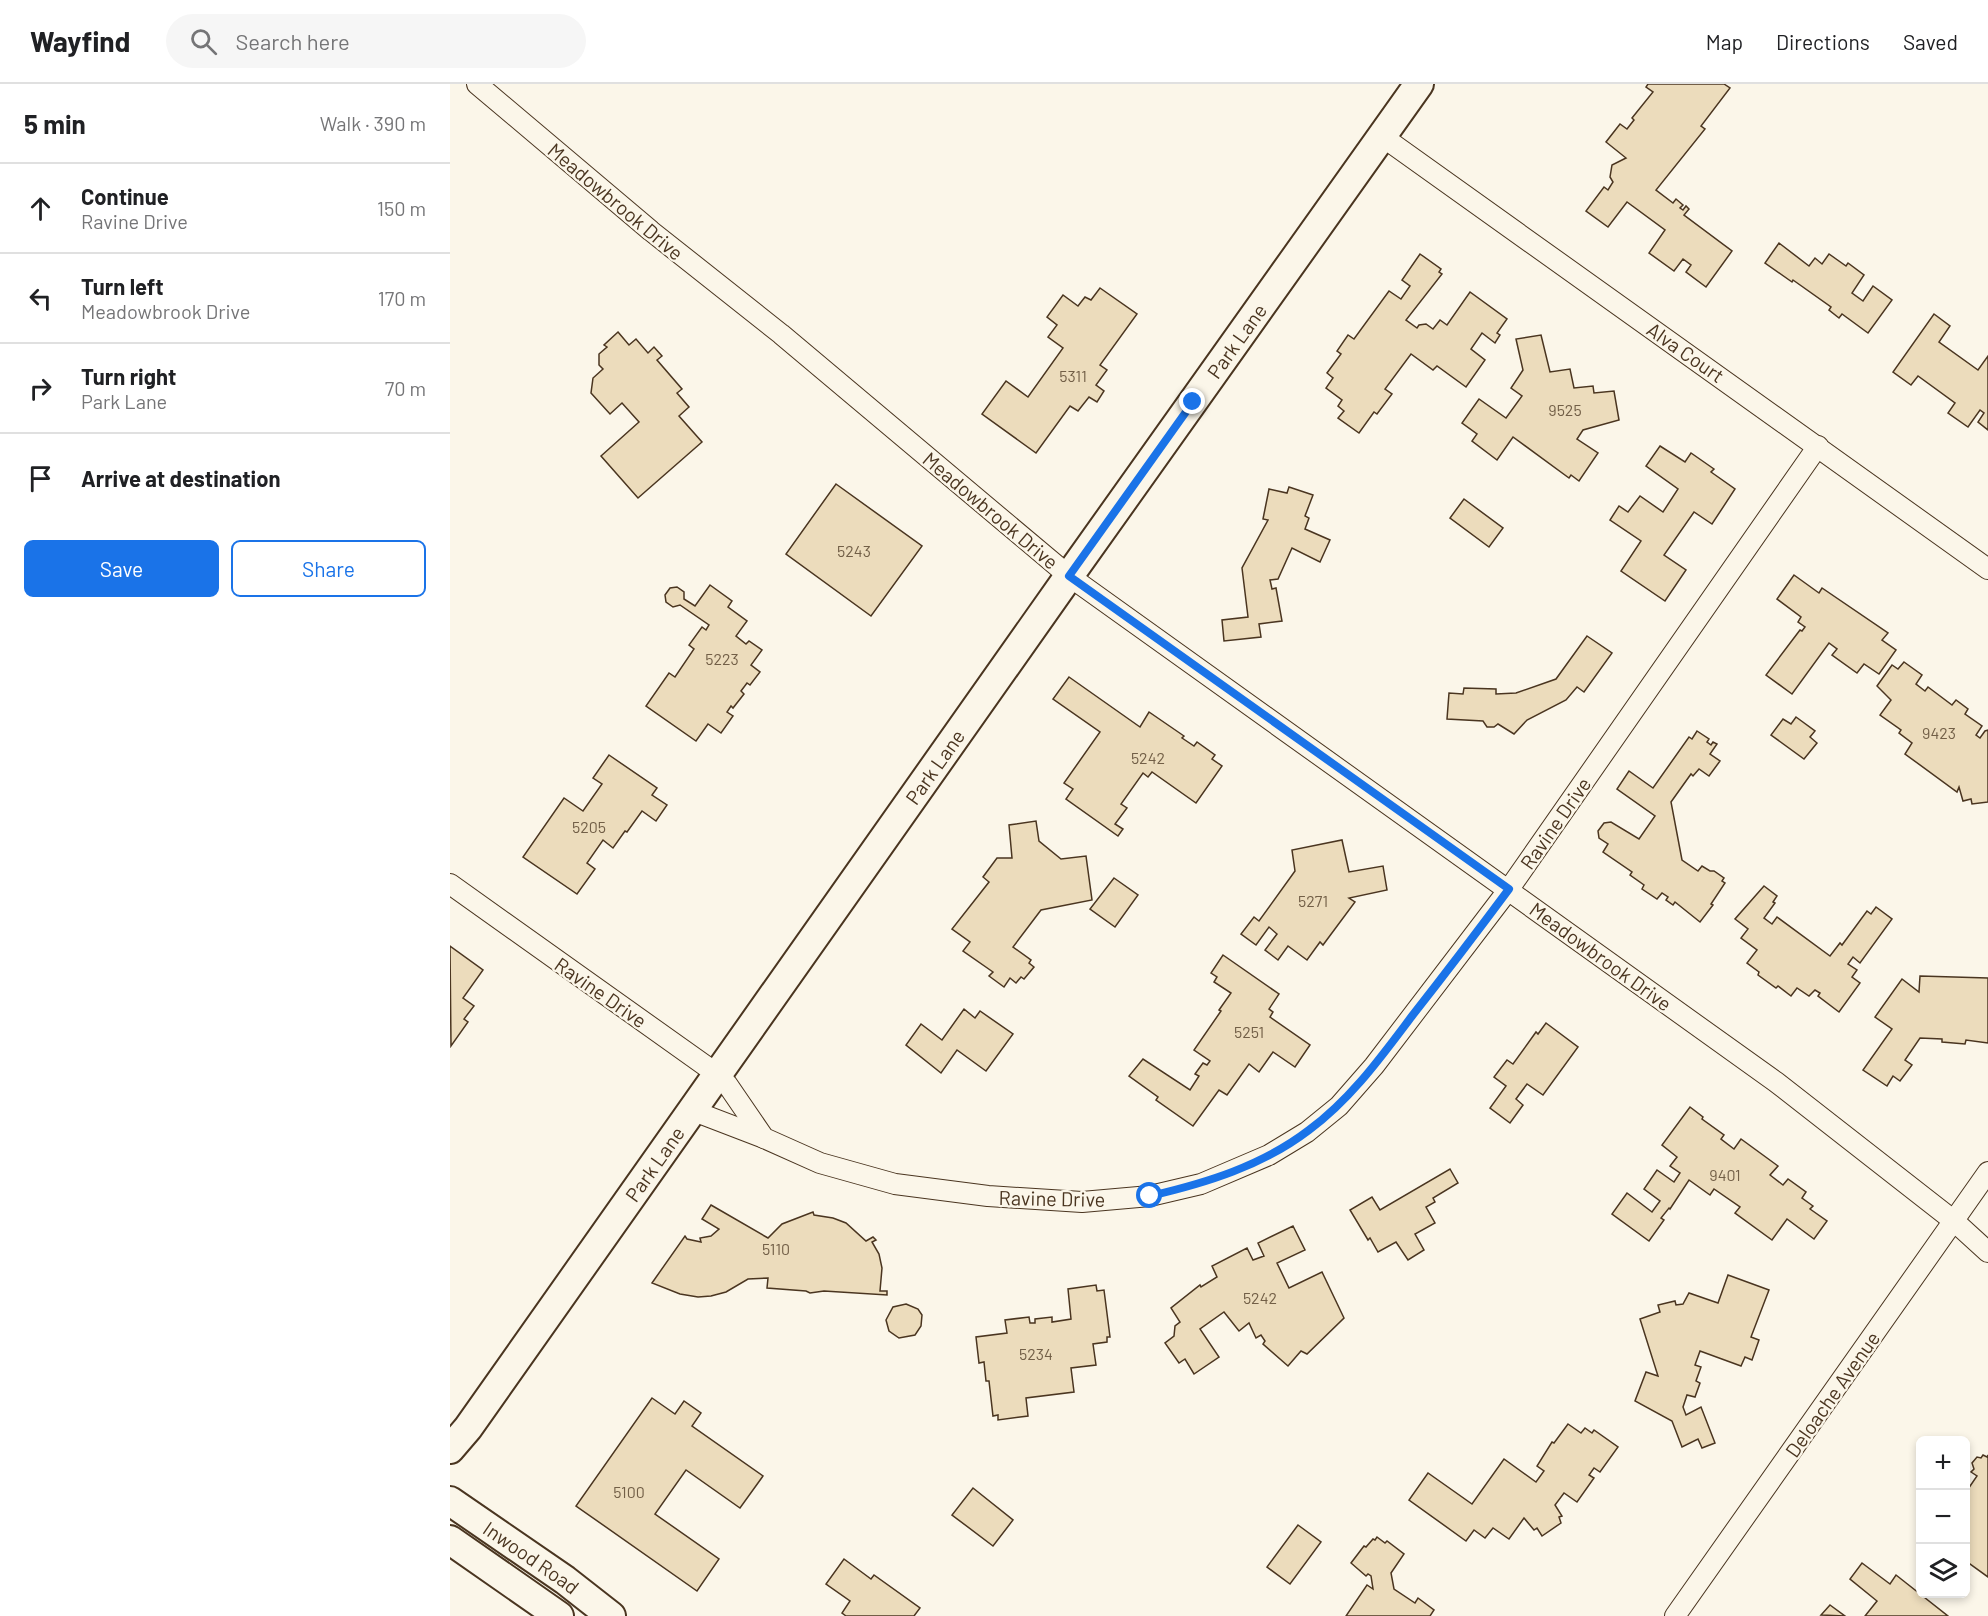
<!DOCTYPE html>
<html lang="en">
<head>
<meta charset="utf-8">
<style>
	body { margin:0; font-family:Barlow,sans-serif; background:#f6f6f6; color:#202124 }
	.controls { position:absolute; right:18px; bottom:18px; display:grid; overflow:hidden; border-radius:9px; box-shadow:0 3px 9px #0003 }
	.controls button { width:54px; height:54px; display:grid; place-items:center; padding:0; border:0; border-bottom:2px solid #e0e0e0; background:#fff; color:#202124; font:30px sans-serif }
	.stop { position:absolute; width:18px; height:18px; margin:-14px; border:4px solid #1a73e8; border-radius:50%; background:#fff }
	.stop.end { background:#1a73e8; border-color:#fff; box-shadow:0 2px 6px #0008 }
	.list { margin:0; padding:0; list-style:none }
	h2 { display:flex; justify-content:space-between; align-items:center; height:78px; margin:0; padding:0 24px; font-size:26px }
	h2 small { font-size:20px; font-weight:400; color:#757577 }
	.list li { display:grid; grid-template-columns:39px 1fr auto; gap:18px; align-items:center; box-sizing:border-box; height:90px; padding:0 24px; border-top:2px solid #e0e0e0 }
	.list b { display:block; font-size:22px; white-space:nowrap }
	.list p { margin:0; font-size:20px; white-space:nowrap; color:#757577 }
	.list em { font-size:20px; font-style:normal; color:#757577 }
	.actions { display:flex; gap:12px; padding:18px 24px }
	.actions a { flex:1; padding:14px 0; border:2px solid #1a73e8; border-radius:9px; text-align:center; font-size:21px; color:#1a73e8 }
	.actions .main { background:#1a73e8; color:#fff }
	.icon { flex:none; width:33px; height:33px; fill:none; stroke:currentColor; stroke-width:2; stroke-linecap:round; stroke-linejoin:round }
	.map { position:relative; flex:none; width:1538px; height:1532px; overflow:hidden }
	header { display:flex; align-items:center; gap:36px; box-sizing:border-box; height:84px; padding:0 30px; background:#fff; border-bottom:2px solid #e0e0e0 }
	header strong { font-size:28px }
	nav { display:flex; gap:33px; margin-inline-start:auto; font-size:21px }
	.search { width:420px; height:54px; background:#f6f6f6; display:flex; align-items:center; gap:15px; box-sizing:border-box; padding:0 21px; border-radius:33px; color:#757577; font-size:22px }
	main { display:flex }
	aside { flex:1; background:#fff }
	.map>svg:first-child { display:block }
	.building { fill:#ecdcbc; stroke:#4a3520; stroke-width:1.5 }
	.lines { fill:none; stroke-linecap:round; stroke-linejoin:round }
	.street-casing { stroke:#4a3520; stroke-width:22 }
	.secondary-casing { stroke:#4a3520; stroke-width:32 }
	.street { stroke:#fbf6e9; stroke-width:20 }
	.secondary { stroke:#fbf6e9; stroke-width:28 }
	.route { stroke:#1a73e8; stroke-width:8 }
	.labels { text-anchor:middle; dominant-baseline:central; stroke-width:4.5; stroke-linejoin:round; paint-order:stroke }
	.number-label { font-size:16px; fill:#725f47 }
	.street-label { font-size:20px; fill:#4a3520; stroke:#fbf6e9 }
</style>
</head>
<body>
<header>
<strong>Wayfind</strong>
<div class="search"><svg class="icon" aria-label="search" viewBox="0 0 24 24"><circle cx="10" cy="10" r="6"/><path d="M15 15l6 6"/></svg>Search here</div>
<nav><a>Map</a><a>Directions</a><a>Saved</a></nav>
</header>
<main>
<aside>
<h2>5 min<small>Walk · 390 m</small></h2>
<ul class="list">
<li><svg class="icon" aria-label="ahead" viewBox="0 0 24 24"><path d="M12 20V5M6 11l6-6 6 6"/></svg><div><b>Continue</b><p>Ravine Drive</p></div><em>150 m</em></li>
<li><svg class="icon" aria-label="left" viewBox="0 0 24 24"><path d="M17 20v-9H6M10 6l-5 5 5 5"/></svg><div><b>Turn left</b><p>Meadowbrook Drive</p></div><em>170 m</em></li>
<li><svg class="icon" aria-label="right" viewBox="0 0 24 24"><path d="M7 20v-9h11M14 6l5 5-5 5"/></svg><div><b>Turn right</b><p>Park Lane</p></div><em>70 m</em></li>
<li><svg class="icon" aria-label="arrive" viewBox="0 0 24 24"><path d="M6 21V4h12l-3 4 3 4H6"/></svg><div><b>Arrive at destination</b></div></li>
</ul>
<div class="actions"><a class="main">Save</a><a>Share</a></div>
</aside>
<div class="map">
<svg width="1538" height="1532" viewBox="0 0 1538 1532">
	<rect width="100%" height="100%" fill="#fbf6e9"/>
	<g class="building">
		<path d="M 1198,0 L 1274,0 L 1280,4 L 1251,42 L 1255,45 L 1206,106 L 1223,119 L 1226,115 L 1233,121 L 1230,124 L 1233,126 L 1236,122 L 1239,125 L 1234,131 L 1282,167 L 1256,203 L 1236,188 L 1241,181 L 1233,175 L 1224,187 L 1199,169 L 1215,146 L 1177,118 L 1158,143 L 1136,127 L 1154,103 L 1158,106 L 1163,98 L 1160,93 L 1162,81 L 1176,74 L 1156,58 L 1170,40 L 1177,45 L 1184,36 L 1182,34 L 1203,8 L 1196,3 Z"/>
		<path d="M 1329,159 L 1359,182 L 1365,174 L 1372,180 L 1379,170 L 1396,182 L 1398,179 L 1414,191 L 1402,209 L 1413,217 L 1423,202 L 1442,216 L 1418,249 L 1392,230 L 1389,234 L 1379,226 L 1381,223 L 1343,196 L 1342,198 L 1315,179 Z"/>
		<path d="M 970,170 L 991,185 L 989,188 L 992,190 L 956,236 L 967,244 L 969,241 L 976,240 L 983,245 L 990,236 L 997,241 L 1020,208 L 1057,235 L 1047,249 L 1050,251 L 1045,259 L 1032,249 L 1021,265 L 1035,276 L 1016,303 L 987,282 L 983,286 L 961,270 L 935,305 L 942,310 L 927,330 L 924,328 L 909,349 L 888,334 L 894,327 L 888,322 L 892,316 L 876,304 L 883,294 L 877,289 L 891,270 L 887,267 L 898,251 L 904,255 L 939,207 L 951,215 L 960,202 L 952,196 Z"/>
		<path d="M 650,204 L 687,230 L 650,281 L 657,286 L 646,301 L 654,307 L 647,318 L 639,313 L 628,327 L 620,322 L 586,369 L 532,330 L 556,297 L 578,313 L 613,264 L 598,253 L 607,241 L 597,233 L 613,211 L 628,222 L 635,213 L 641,216 Z"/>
		<path d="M 1484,230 L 1500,242 L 1489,258 L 1528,286 L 1538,272 L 1538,346 L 1528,338 L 1534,329 L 1530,326 L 1518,343 L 1498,329 L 1505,319 L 1468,292 L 1461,301 L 1443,288 Z"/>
		<path d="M 168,248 L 179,261 L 186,255 L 198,269 L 204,263 L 212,272 L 207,276 L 232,305 L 227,309 L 239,323 L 229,332 L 252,358 L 188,414 L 151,372 L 189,338 L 172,319 L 160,330 L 141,309 L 143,294 L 153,285 L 149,281 L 149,270 L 157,263 L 154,261 Z"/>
		<path d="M 1091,251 L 1100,288 L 1120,285 L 1124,304 L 1143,302 L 1144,309 L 1164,307 L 1169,336 L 1133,346 L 1127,355 L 1148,369 L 1129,397 L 1121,391 L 1119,394 L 1063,353 L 1047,376 L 1022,357 L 1027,350 L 1012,339 L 1029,315 L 1056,334 L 1072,312 L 1061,304 L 1073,286 L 1066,255 Z"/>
		<path d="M 1210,362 L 1235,378 L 1241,369 L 1264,385 L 1261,388 L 1285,405 L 1262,440 L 1244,428 L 1214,471 L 1236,486 L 1215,517 L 1171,487 L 1191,457 L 1160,436 L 1169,422 L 1178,428 L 1190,412 L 1213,428 L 1228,405 L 1196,382 Z"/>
		<path d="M 386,400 L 472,462 L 421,532 L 336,470 Z"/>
		<path d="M 839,403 L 863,411 L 855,432 L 859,434 L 855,445 L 880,456 L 870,478 L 842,464 L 828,495 L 820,496 L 822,505 L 826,504 L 832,537 L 809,540 L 811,553 L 774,557 L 772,536 L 798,533 L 792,484 L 818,436 L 813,435 L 819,405 L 837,409 Z"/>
		<path d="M 1014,415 L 1053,444 L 1039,463 L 1000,434 Z"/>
		<path d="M 1344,491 L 1369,509 L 1372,504 L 1438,549 L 1432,556 L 1446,566 L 1429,590 L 1414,580 L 1407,589 L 1382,571 L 1387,565 L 1379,559 L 1342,610 L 1316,591 L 1350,546 L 1352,547 L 1355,543 L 1348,538 L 1351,533 L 1327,515 Z"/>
		<path d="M 260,501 L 282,517 L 278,523 L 297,537 L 286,552 L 296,560 L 299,557 L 312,566 L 301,581 L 310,588 L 300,601 L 297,599 L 291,607 L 294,610 L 283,624 L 281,622 L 277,628 L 283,632 L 271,649 L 258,640 L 246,657 L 196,622 L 219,589 L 225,593 L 244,565 L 239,561 L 252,543 L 256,546 L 259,541 L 230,521 L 223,523 L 216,518 L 215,511 L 220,504 L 227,503 L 234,508 L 234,515 L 245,522 Z"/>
		<path d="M 1137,552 L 1162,569 L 1134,608 L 1127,603 L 1116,616 L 1077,636 L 1064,650 L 1048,640 L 1044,643 L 1037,643 L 1033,637 L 997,635 L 999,609 L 1013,610 L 1014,604 L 1046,605 L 1046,610 L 1066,609 L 1106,595 Z"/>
		<path d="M 1454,578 L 1472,591 L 1466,600 L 1475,607 L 1478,603 L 1502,621 L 1506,616 L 1518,625 L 1515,630 L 1532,642 L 1526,651 L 1530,654 L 1535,647 L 1538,646 L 1538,718 L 1522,720 L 1521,715 L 1513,717 L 1509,703 L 1507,708 L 1455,670 L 1462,659 L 1449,649 L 1451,646 L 1430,631 L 1441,616 L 1427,602 L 1442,581 L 1448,585 Z"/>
		<path d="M 619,593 L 690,643 L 699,628 L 734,652 L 732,654 L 744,662 L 747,658 L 765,671 L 762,675 L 772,682 L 746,719 L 702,688 L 698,693 L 693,689 L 671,720 L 677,724 L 665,740 L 673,745 L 668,752 L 616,715 L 623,705 L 614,699 L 650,648 L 603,615 Z"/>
		<path d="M 1346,633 L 1365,647 L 1360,653 L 1367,659 L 1354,675 L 1321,651 L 1333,635 L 1341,640 Z"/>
		<path d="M 1247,647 L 1259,655 L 1257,658 L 1261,661 L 1263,658 L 1267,660 L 1260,670 L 1270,677 L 1259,692 L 1249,685 L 1243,692 L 1241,690 L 1221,718 L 1232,776 L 1248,787 L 1252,782 L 1260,787 L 1264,787 L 1274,794 L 1272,797 L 1275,799 L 1261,820 L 1263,821 L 1250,838 L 1225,818 L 1223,821 L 1216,816 L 1218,813 L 1212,809 L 1207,815 L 1192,805 L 1194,801 L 1180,791 L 1182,788 L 1153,768 L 1158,760 L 1149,754 L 1148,747 L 1154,739 L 1161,738 L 1189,755 L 1205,732 L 1167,705 L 1179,687 L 1203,704 L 1239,653 L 1242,655 Z"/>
		<path d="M 159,671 L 207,704 L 202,711 L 217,721 L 206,737 L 192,727 L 177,748 L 175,747 L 163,764 L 153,756 L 137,779 L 145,785 L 127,810 L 73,773 L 114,714 L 133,727 L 152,700 L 143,694 Z"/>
		<path d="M 586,737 L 589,757 L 611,775 L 636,772 L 642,816 L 591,826 L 563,863 L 581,876 L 579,879 L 584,883 L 574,895 L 571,893 L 566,899 L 560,894 L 554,903 L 539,892 L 543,888 L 513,867 L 520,858 L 502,845 L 539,798 L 533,793 L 547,774 L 562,774 L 559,741 Z"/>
		<path d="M 892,756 L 899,788 L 933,782 L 937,806 L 899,814 L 905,818 L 873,861 L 870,858 L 857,876 L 838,862 L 828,876 L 815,866 L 827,850 L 819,843 L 806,861 L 791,850 L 804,833 L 809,837 L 845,787 L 842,766 Z"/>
		<path d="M 664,794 L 688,811 L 665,843 L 640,825 Z"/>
		<path d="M 1314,802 L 1327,812 L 1323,818 L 1325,819 L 1314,834 L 1322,840 L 1327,833 L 1380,872 L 1390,859 L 1392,861 L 1417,827 L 1421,830 L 1426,823 L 1442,835 L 1410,879 L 1403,873 L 1398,880 L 1407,886 L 1402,893 L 1410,899 L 1389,928 L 1368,912 L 1370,909 L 1365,906 L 1359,912 L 1347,904 L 1341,912 L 1328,902 L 1326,904 L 1308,891 L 1309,888 L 1297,879 L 1307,866 L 1291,854 L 1298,845 L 1285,835 Z"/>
		<path d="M 0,862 L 33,886 L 13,914 L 24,922 L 14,935 L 18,938 L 1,962 Z"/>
		<path d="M 773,871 L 829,910 L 819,925 L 823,928 L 820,933 L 860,961 L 845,983 L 823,968 L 809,988 L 799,980 L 777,1011 L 769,1006 L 743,1042 L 706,1016 L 708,1013 L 679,992 L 693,975 L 740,1006 L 749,992 L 745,990 L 753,979 L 757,981 L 760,977 L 744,966 L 771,927 L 769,926 L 781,909 L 764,898 L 767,893 L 761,889 Z"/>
		<path d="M 1470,892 L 1538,894 L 1538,959 L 1516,956 L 1515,960 L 1492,958 L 1492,955 L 1470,954 L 1455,976 L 1462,981 L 1450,997 L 1443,992 L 1437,1002 L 1413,986 L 1442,945 L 1425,933 L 1452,895 L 1469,908 Z"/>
		<path d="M 514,925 L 525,934 L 530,927 L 563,950 L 536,987 L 507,966 L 491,989 L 456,961 L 471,940 L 492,956 Z"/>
		<path d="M 1096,939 L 1128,963 L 1093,1011 L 1077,1000 L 1066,1015 L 1073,1021 L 1060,1039 L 1040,1024 L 1056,1002 L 1044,993 L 1057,976 L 1063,980 L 1086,948 L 1088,950 Z"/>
		<path d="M 1240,1023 L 1253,1033 L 1252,1035 L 1274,1051 L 1271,1055 L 1284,1065 L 1291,1055 L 1328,1082 L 1320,1091 L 1333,1101 L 1338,1095 L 1356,1108 L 1352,1114 L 1363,1122 L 1360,1125 L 1377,1137 L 1364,1155 L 1337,1135 L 1322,1156 L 1285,1129 L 1290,1123 L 1264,1105 L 1260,1111 L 1239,1096 L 1220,1125 L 1219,1124 L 1211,1134 L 1214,1136 L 1199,1157 L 1162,1130 L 1177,1109 L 1202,1128 L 1210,1117 L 1194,1105 L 1207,1086 L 1224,1098 L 1230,1089 L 1220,1082 L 1227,1073 L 1212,1061 Z"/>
		<path d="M 1000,1085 L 1008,1099 L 983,1114 L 985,1118 L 976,1123 L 985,1139 L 965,1150 L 974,1166 L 958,1176 L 946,1158 L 928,1168 L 920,1154 L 918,1156 L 900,1126 L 922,1113 L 930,1126 Z"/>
		<path d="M 261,1121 L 318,1154 L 332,1140 L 363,1128 L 364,1131 L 383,1134 L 396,1139 L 416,1157 L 423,1153 L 426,1156 L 422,1158 L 429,1170 L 432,1184 L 430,1207 L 437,1207 L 437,1211 L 374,1207 L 360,1209 L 356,1207 L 317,1204 L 318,1194 L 298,1195 L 276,1208 L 261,1212 L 248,1213 L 230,1210 L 202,1199 L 235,1152 L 237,1155 L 251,1158 L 250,1154 L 261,1152 L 269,1145 L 252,1135 Z"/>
		<path d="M 843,1142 L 855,1166 L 827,1179 L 839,1204 L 872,1188 L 894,1234 L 857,1270 L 851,1267 L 838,1282 L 813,1260 L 815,1257 L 811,1251 L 806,1254 L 799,1239 L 789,1247 L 774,1228 L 750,1245 L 769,1273 L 744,1290 L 735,1275 L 729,1279 L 715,1259 L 724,1252 L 725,1242 L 730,1238 L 721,1224 L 750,1201 L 751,1203 L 767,1193 L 762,1182 L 797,1164 L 803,1176 L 814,1172 L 808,1159 Z"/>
		<path d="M 1278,1191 L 1319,1206 L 1301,1253 L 1309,1256 L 1302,1276 L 1295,1273 L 1291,1282 L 1250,1267 L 1245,1281 L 1251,1283 L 1246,1297 L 1250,1299 L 1245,1313 L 1237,1311 L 1233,1323 L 1236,1331 L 1251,1323 L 1265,1359 L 1252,1364 L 1248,1355 L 1232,1363 L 1222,1337 L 1185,1317 L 1196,1288 L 1208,1292 L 1190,1235 L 1210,1228 L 1208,1221 L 1225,1217 L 1226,1221 L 1233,1220 L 1239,1209 L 1268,1219 Z"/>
		<path d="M 646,1201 L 647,1207 L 654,1206 L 660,1253 L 657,1253 L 657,1258 L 643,1260 L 646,1281 L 621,1284 L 624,1308 L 576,1314 L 578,1332 L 548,1336 L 548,1331 L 543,1332 L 539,1297 L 536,1297 L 534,1278 L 529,1279 L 526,1253 L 557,1249 L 555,1236 L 579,1233 L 580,1239 L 585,1239 L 585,1235 L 602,1233 L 602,1238 L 621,1235 L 618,1205 Z"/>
		<path d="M 456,1220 L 468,1225 L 472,1231 L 471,1242 L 465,1251 L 449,1254 L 439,1247 L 436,1236 L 443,1223 Z"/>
		<path d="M 202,1314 L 225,1330 L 234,1317 L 251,1329 L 242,1342 L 313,1392 L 290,1424 L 236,1386 L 205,1430 L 269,1475 L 247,1507 L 126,1422 Z"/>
		<path d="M 1118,1340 L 1131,1349 L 1135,1344 L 1142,1349 L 1144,1346 L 1168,1363 L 1150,1388 L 1144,1384 L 1139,1391 L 1144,1394 L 1127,1418 L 1114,1409 L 1105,1421 L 1112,1432 L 1109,1433 L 1111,1439 L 1092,1452 L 1087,1444 L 1084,1446 L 1074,1434 L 1059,1455 L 1043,1444 L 1035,1454 L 1024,1446 L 1016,1457 L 959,1416 L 978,1389 L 1022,1420 L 1054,1375 L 1086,1398 L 1094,1387 L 1087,1382 L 1102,1358 L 1104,1359 Z"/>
		<path d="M 1533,1371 L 1537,1373 L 1538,1371 L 1538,1493 L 1516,1477 L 1516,1408 L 1527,1392 L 1521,1388 L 1524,1385 L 1522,1379 L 1527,1373 L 1531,1374 Z"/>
		<path d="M 523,1404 L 563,1436 L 543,1462 L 502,1431 Z"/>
		<path d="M 848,1441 L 871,1458 L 840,1500 L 817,1483 Z"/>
		<path d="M 927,1453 L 935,1459 L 937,1457 L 954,1470 L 941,1489 L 944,1505 L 965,1519 L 968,1514 L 984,1526 L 980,1532 L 896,1532 L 917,1501 L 923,1505 L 921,1492 L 918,1490 L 916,1492 L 901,1479 L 914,1462 L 916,1463 L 923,1455 L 925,1456 Z"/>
		<path d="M 394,1475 L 421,1495 L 424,1491 L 470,1524 L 464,1532 L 396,1532 L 392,1529 L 400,1517 L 376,1500 Z"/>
		<path d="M 1412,1479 L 1440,1500 L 1446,1491 L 1498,1532 L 1415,1532 L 1427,1517 L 1400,1495 Z"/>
		<path d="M 1380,1521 L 1395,1532 L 1371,1531 Z"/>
	</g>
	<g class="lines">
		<g class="street-casing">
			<g id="street">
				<path d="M 27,0 L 201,147 L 331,250 L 619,492 L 1326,998 L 1504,1137 L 1538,1168"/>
				<path d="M 933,53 L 1538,485"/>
				<path d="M 0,800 L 267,990 L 277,1000 L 314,1054 L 370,1079 L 445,1100 L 538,1112 L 632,1118 L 700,1112 L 751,1100 L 819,1071 L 857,1048 L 889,1022 L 924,982 L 1059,805 L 1368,362"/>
				<path d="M 241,1026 L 314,1054"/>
				<path d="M 1225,1532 L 1538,1088"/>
			</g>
		</g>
		<g class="secondary-casing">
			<g id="secondary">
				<path id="s1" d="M 0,1365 L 18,1344 L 619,492 L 969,0"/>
				<path id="s2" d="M 0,1417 L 115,1496 L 161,1532"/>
				<path d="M 0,1456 L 109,1532"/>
			</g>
		</g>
		<use href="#street" class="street"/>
		<use href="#secondary" class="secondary"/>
	</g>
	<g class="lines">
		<path class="route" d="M 700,1112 C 756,1099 812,1082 859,1046 C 901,1015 931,973 962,932 C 995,890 1027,848 1059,805 L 619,492 L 743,318"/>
	</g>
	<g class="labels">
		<g class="number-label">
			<text x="623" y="291">5311</text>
			<text x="1115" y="325">9525</text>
			<text x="404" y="466">5243</text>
			<text x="272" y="574">5223</text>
			<text x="1489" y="648">9423</text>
			<text x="698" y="673">5242</text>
			<text x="139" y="742">5205</text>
			<text x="863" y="816">5271</text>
			<text x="799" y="947">5251</text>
			<text x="1275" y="1090">9401</text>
			<text x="326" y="1164">5110</text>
			<text x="810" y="1213">5242</text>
			<text x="586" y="1269">5234</text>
			<text x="179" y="1407">5100</text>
		</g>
		<g class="street-label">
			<text transform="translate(166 117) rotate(40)">Meadowbrook Drive</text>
			<text stroke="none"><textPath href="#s1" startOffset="1359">Park Lane</textPath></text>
			<text transform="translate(1236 268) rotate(35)">Alva Court</text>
			<text transform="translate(541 426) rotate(40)">Meadowbrook Drive</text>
			<text stroke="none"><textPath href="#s1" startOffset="837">Park Lane</textPath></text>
			<text transform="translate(1105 739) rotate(-55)">Ravine Drive</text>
			<text transform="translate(1151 872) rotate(36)">Meadowbrook Drive</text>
			<text transform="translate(151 908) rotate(35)">Ravine Drive</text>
			<text stroke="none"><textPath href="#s1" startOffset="351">Park Lane</textPath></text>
			<text transform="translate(602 1114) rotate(1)">Ravine Drive</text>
			<text transform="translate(1382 1310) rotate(-55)">Deloache Avenue</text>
			<text stroke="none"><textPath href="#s2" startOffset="99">Inwood Road</textPath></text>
		</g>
	</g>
</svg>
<div class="controls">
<button>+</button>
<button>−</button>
<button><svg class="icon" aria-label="layers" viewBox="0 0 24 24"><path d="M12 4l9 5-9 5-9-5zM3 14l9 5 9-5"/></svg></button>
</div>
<div class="stop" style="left:700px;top:1112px"></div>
<div class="stop end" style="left:743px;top:318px"></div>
</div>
</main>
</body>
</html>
